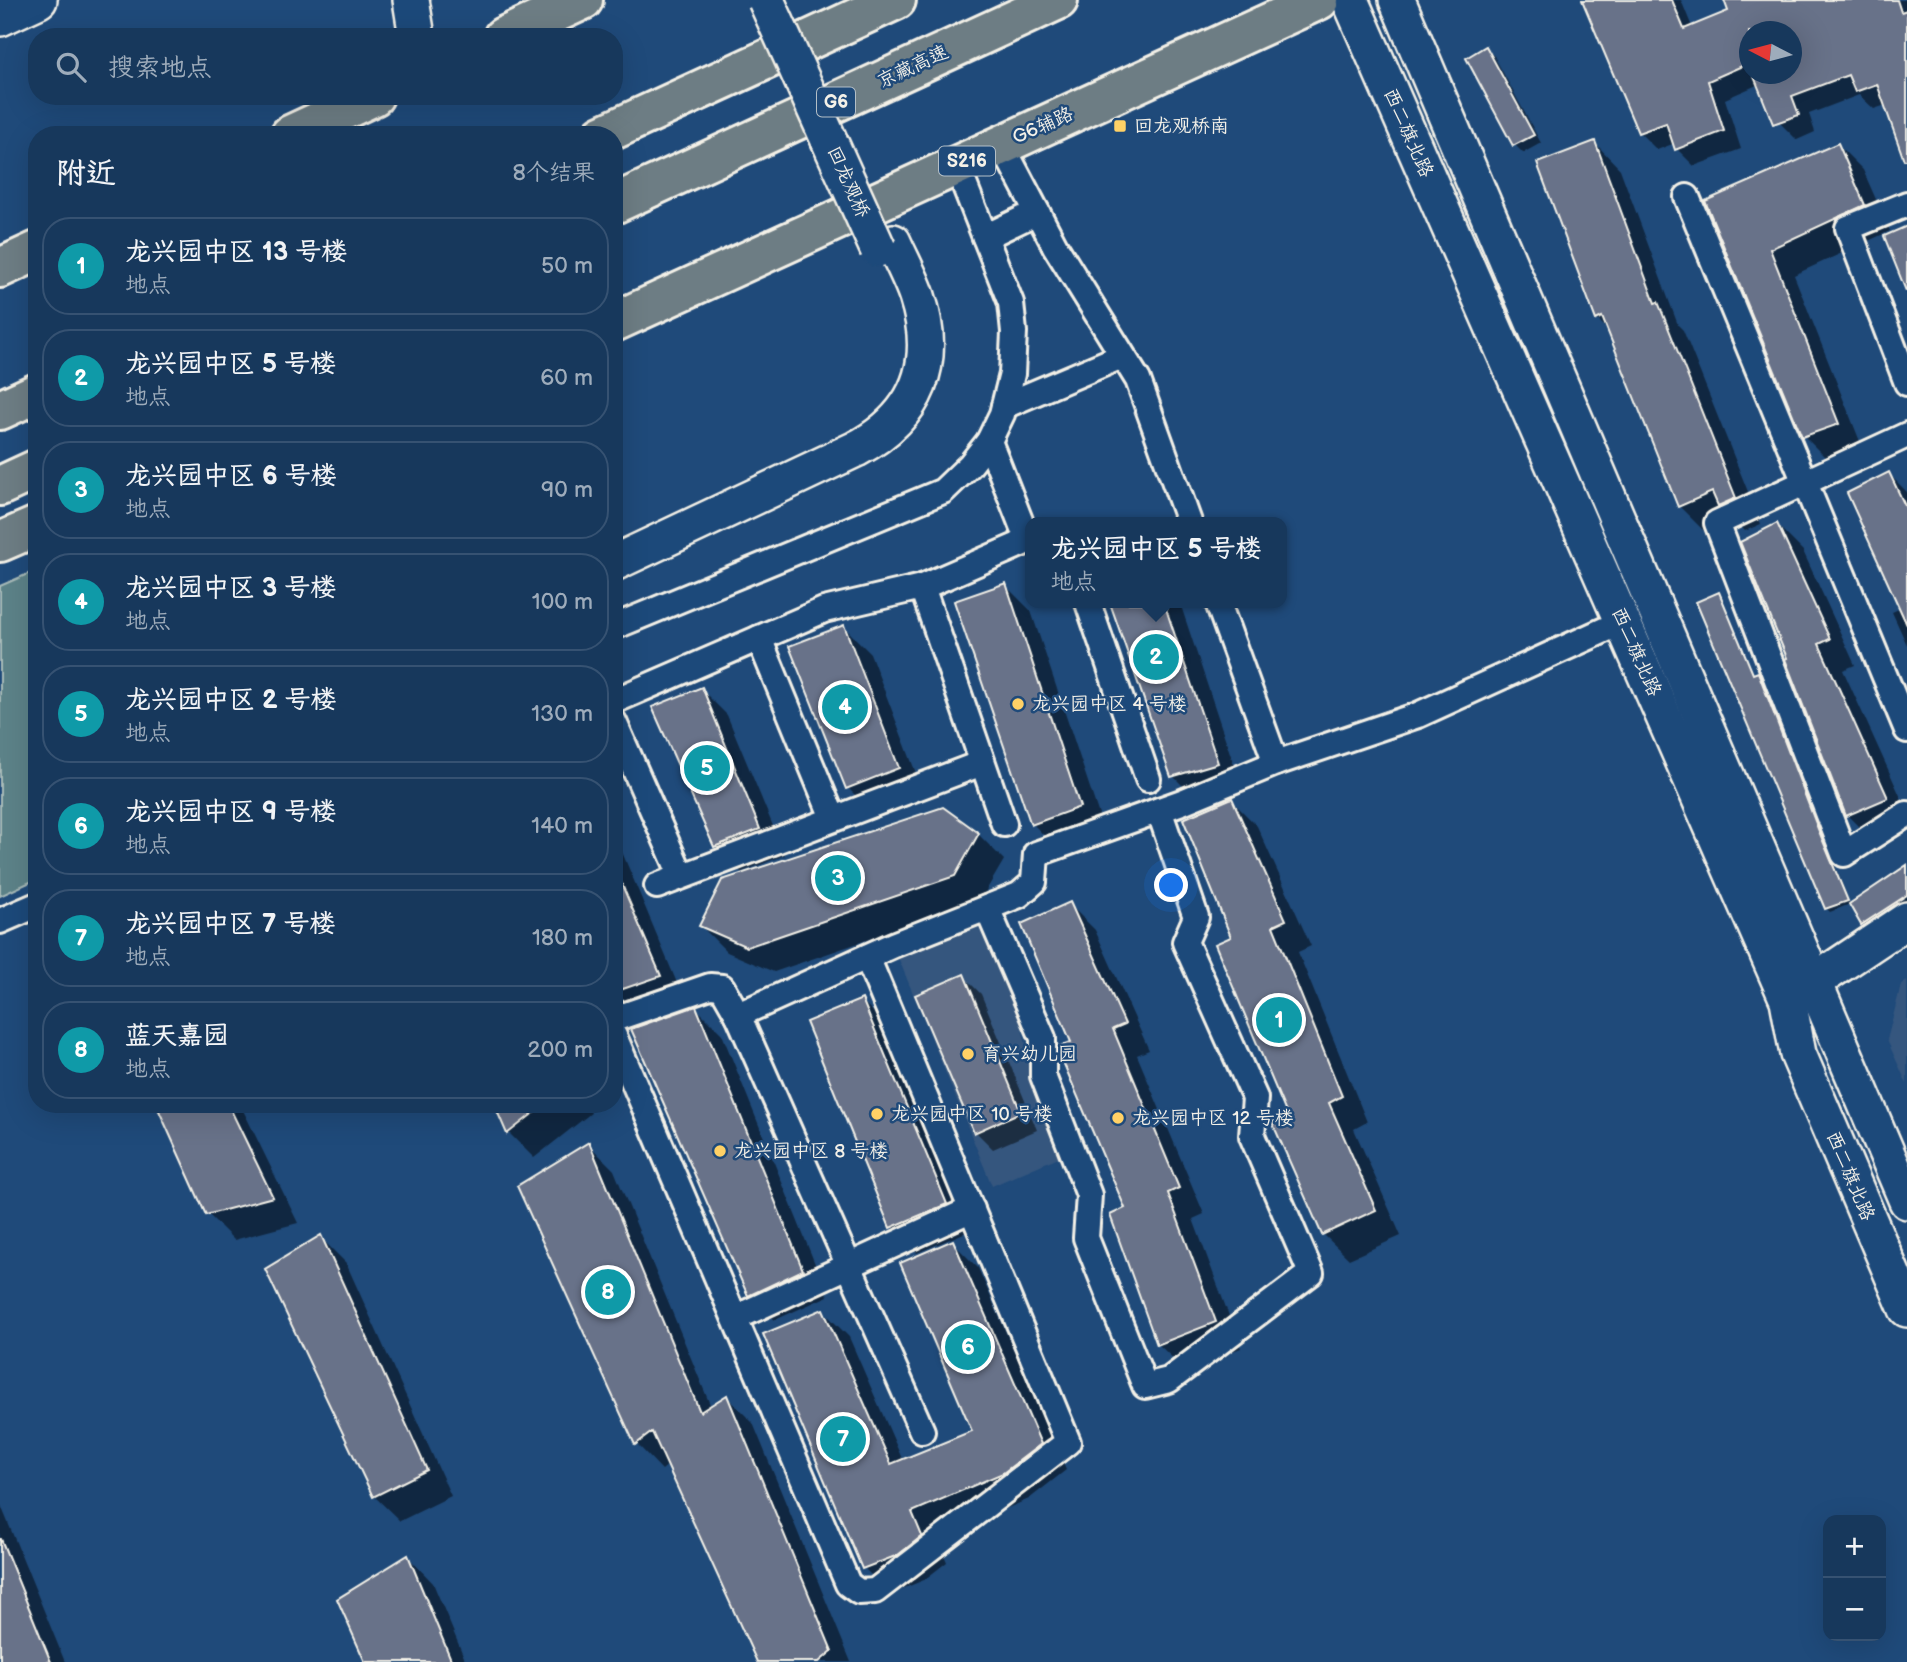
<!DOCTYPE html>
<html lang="zh">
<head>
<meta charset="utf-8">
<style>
	body { margin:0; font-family:"Balsamiq Sans","LXGW WenKai TC",sans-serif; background:#203f62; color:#f1f3f6 }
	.controls { position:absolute; right:21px; bottom:21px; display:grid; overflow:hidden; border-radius:14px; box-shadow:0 7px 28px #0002 }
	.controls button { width:63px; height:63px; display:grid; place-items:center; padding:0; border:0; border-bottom:2px solid #365272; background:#17385c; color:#f1f3f6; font:35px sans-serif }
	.compass { position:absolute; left:1739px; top:21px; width:63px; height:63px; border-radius:50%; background:#17385c; box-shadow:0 7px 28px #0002; rotate:276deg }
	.you { position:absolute; left:1172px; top:886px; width:24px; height:24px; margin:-18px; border:5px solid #fff; border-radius:50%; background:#1a73e8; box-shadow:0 0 0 10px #1a73e833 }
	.badge { display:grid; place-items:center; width:46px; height:46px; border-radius:50%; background:#8abfa5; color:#fff; font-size:23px; font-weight:700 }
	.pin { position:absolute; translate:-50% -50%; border:4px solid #fff; box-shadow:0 2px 7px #0006 }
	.popup { position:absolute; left:1025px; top:517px; width:262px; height:91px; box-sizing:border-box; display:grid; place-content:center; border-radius:14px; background:#17385c; filter:drop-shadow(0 2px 5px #0005); font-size:23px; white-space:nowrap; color:#9eacbb }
	.popup b { font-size:26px; color:#f1f3f6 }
	.popup::after { content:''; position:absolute; left:50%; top:100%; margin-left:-14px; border:14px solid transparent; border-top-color:#17385c }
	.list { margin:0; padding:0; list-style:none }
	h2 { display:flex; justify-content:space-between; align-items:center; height:91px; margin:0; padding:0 28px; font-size:30px }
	h2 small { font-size:23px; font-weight:400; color:#9eacbb }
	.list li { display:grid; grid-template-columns:46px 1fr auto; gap:21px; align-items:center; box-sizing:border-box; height:98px; margin:0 14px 14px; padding:0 14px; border:2px solid #365272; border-radius:28px }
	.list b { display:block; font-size:26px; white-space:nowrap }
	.list p { margin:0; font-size:23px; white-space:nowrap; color:#9eacbb }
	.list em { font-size:23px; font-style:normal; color:#9eacbb }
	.icon { flex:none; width:38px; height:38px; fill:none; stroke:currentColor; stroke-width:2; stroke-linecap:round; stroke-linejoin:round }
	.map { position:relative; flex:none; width:1907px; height:1662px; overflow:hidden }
	.search { position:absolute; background:#17385c; box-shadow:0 7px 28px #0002; left:28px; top:28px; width:595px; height:77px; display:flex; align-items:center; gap:18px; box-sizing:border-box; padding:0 24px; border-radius:28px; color:#9eacbb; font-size:26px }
	.panel { position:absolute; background:#17385c; box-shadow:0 7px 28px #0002; left:28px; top:126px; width:595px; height:987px; border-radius:28px }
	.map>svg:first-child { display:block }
	.built { fill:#35567e }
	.green { fill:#5c8288; stroke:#a8bab8; stroke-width:2 }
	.shadow { fill:#0007; fill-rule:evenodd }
	.building { fill:#687289; stroke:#f4f1e8; stroke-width:2 }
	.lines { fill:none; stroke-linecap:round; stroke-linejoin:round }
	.street-casing { stroke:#f4f1e8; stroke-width:30 }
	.secondary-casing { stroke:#f4f1e8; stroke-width:40 }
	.primary-casing { stroke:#f4f1e8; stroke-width:44 }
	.highway-casing { stroke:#f4f1e8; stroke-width:44 }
	.street { stroke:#1f4a7a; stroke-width:24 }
	.secondary { stroke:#1f4a7a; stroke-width:35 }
	.primary { stroke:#6d7d84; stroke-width:38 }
	.highway { stroke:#6d7d84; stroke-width:38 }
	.secondary-bridge-casing { stroke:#f4f1e8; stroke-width:40; stroke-linecap:butt }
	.secondary-bridge { stroke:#1f4a7a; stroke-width:35 }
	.poi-dot { fill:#ffd166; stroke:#1f4a7a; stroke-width:2.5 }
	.labels { text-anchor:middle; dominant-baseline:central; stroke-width:5; stroke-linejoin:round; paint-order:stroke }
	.shield { fill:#1f4a7a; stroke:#b4bfc7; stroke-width:2 }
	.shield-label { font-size:18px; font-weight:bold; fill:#f4f1e8 }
	.street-label { font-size:19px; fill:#f4f1e8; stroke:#1f4a7a }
	.poi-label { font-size:19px; fill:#f4f1e8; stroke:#1f4a7a; text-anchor:start }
</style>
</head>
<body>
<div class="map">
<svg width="1907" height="1662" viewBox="0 0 1907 1662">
	<rect width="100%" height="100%" fill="#1f4a7a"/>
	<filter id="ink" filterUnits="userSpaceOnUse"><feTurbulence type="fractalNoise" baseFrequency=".0143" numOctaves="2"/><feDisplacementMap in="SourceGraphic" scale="14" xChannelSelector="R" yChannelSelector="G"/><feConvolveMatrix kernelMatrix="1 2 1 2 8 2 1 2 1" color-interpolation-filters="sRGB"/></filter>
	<g filter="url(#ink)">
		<g class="built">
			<path d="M 977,925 L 1007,983 L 1021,1024 L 1042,1111 L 1061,1156 L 992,1186 L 898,957 Z"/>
			<path d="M 1907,981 L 1907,1084 L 1887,1040 L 1901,985 Z"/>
		</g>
		<path class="green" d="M 37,570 L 37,879 L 0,896 L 0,586 Z"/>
		<g class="shadow">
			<path d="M 1584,0 L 1681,0 L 1692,27 L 1731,12 L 1726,0 L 1907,0 L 1907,162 L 1886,105 L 1874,109 L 1859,95 L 1809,114 L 1815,132 L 1797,140 L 1779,122 L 1764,82 L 1725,99 L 1741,149 L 1694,166 L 1677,149 L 1675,143 L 1657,150 L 1639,132 ZM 1750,32 L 1792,32 L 1792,74 L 1750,74 Z"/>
			<path d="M 1485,48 L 1494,56 L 1541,143 L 1523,153 L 1515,145 Z"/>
			<path d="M 1595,143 L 1620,169 L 1678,325 L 1683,330 L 1761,524 L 1745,531 L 1734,519 L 1705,532 L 1679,506 L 1609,331 L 1597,319 Z"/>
			<path d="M 1838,145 L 1863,170 L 1890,231 L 1794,275 L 1863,449 L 1830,462 L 1804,436 L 1707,202 Z"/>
			<path d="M 1889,474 L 1907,492 L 1907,645 L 1892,612 L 1901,608 Z"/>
			<path d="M 1777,525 L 1803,551 L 1855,665 L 1843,670 L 1907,811 L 1873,841 L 1847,815 L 1789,659 Z"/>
			<path d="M 1005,585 L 1031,611 L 1105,833 L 1058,850 L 1033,824 L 956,602 Z"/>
			<path d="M 1718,594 L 1722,598 L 1754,675 L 1758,674 L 1761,677 L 1850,904 L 1830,912 L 1826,908 Z"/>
			<path d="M 1112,603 L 1180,603 L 1242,789 L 1199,802 L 1173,776 Z"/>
			<path d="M 844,627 L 870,653 L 924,794 L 874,814 L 848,788 Z"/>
			<path d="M 701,689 L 727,715 L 785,855 L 742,872 L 743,874 L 715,846 Z"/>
			<path d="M 1231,800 L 1257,826 L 1311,946 L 1298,952 L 1367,1122 L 1354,1129 L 1401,1236 L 1349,1259 L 1323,1234 L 1234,938 Z"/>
			<path d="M 614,833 L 685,1002 L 641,1017 L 614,990 Z"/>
			<path d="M 978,834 L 1004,860 L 980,901 L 774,972 L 727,952 L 701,926 Z"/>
			<path d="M 1907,867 L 1907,900 L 1866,928 L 1851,904 Z"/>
			<path d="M 1069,904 L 1095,930 L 1149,1050 L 1137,1055 L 1204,1214 L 1193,1219 L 1241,1348 L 1184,1369 L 1158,1344 L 1127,1209 L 1074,1043 Z"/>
			<path d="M 963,976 L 981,994 L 1037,1130 L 993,1149 L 976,1132 Z"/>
			<path d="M 862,1001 L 888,1026 L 971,1230 L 917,1253 L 892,1227 Z"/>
			<path d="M 696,1008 L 722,1034 L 828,1296 L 775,1320 L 749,1295 Z"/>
			<path d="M 158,1104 L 240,1104 L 298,1223 L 234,1240 L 208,1214 Z"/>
			<path d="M 496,1104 L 587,1104 L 591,1113 L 534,1158 L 509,1133 Z"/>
			<path d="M 589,1145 L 614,1170 L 711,1407 L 727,1397 L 753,1423 L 851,1662 L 759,1662 L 669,1464 L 662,1470 L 637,1444 L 520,1187 Z"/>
			<path d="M 320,1237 L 346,1263 L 451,1496 L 400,1521 L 374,1496 Z"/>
			<path d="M 952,1242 L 978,1268 L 1066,1470 L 1029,1499 L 937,1538 L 947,1562 L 924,1580 L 890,1594 L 864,1568 L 823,1311 L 849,1337 L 903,1461 L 975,1431 Z"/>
			<path d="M 0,1503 L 65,1662 L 0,1662 Z"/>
			<path d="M 408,1557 L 433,1583 L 466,1662 L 367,1662 Z"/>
		</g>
		<g class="building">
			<path d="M 1582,0 L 1672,0 L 1684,29 L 1728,11 L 1724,0 L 1897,0 L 1901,12 L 1907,10 L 1907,160 L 1904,160 L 1877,84 L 1855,92 L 1848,75 L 1792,96 L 1799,115 L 1773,124 L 1753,74 L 1791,74 L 1791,32 L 1749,32 L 1749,63 L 1708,81 L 1724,131 L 1675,150 L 1666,123 L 1638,133 Z"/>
			<path d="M 1486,46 L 1534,135 L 1513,146 L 1466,58 Z"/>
			<path d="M 1595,141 L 1655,303 L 1658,302 L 1736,498 L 1718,506 L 1712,492 L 1678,507 L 1602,317 L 1596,320 L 1537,163 Z"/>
			<path d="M 1838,143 L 1865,205 L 1770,249 L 1839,424 L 1802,437 L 1705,201 Z"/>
			<path d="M 1907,226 L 1907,291 L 1906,291 L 1884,236 Z"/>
			<path d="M 1889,472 L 1907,510 L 1907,625 L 1847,493 Z"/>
			<path d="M 1777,523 L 1830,639 L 1819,644 L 1888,798 L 1846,816 L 1785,659 L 1787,658 L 1740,542 Z"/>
			<path d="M 1006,583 L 1080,807 L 1031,825 L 954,601 Z"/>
			<path d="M 1719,592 L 1753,674 L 1758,672 L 1818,829 L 1848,901 L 1825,909 L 1696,602 Z"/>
			<path d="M 1110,603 L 1164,603 L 1218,763 L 1171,777 Z"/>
			<path d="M 844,625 L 899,768 L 846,789 L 789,646 Z"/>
			<path d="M 702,687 L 760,829 L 714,847 L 652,707 Z"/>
			<path d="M 1232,798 L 1286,920 L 1273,926 L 1342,1096 L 1329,1103 L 1376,1210 L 1322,1235 L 1272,1122 L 1287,1115 L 1215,944 L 1231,937 L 1183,819 Z"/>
			<path d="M 943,807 L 979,833 L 955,876 L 747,947 L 699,926 L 722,880 Z"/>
			<path d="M 1907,865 L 1907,895 L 1861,925 L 1849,904 Z"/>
			<path d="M 614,866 L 661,976 L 614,992 Z"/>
			<path d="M 1070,902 L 1125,1024 L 1113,1029 L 1179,1188 L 1168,1193 L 1216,1322 L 1157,1345 L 1110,1215 L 1125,1208 L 1058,1050 L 1058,1047 L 1071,1042 L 1021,924 Z"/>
			<path d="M 964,974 L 1021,1112 L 974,1133 L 915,995 Z"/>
			<path d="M 862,999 L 947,1204 L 890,1228 L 806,1022 Z"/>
			<path d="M 696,1006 L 803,1270 L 748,1296 L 631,1029 Z"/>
			<path d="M 156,1104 L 228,1104 L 273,1197 L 206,1215 Z"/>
			<path d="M 494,1104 L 545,1104 L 507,1134 Z"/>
			<path d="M 589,1142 L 700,1412 L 727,1395 L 832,1651 L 819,1662 L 757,1662 L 652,1432 L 635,1445 L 517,1186 Z"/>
			<path d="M 321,1235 L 427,1470 L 373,1497 L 265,1269 Z"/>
			<path d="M 953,1240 L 1041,1444 L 1003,1473 L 912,1512 L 922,1536 L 898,1555 L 862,1569 L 763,1334 L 823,1309 L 891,1464 L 972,1431 L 900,1263 Z"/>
			<path d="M 0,1539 L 1,1539 L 51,1662 L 0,1662 Z"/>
			<path d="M 408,1555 L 452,1662 L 365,1662 L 337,1599 Z"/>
		</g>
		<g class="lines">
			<g class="street-casing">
				<g id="street">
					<path d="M 1002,145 L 1055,246 L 1138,380 L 1189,522"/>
					<path d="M 1687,197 L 1907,730"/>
					<path d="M 1907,204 L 1848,228 L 1907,383"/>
					<path d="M 985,237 L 1037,212"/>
					<path d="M 1004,406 L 1122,356"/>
					<path d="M 1907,435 L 1717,523 L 1844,854 L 1907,814"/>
					<path d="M 922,587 L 1004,824"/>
					<path d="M 1088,603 L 1148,779"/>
					<path d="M 1218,603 L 1276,763"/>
					<path d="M 614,627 L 943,491 L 970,465 L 989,441 L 1002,414 L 1012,374 L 1014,332 L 1011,303 L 957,166"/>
					<path d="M 759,638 L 833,818"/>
					<path d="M 614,701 L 824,610 L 922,587 L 1028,541 L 989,441"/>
					<path d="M 614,722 L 681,875"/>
					<path d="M 657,886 L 982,763"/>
					<path d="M 987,908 L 1043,1038 L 1043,1076 L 1089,1195 L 1086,1238 L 1145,1386 L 1169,1380 L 1311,1273 L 1252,1136 L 1255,1098 L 1185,942 L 1196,917 L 1159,810"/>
					<path d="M 0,921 L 37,905"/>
					<path d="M 614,1019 L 710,986 L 722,987 L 738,1015"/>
					<path d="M 614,1036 L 848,1584 L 859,1592 L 875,1591 L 1068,1442 L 867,957"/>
					<path d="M 735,1318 L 972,1209"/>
					<path d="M 922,1431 L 738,1015 L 893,945 L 1019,895 L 1034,882 L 1036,854 L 1182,802 L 1276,763 L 1418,715 L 1622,622"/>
				</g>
			</g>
			<g class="secondary-casing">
				<g id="secondary">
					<path d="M 411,0 L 417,37"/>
					<path d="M 1350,0 L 1788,1000 L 1798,1054 L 1907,1309"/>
					<path d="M 1397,0 L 1907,1201"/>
					<path d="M 0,18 L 39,0"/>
					<path d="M 614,563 L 856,449 C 918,416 939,363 917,296 C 911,278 901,260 893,242"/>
					<path d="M 1796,994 L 1907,920"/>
				</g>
			</g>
			<g class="primary-casing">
				<g id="primary">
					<path d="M 503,37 L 583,0"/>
					<path d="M 290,135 L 374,96"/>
					<path d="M 0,268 L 37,251"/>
					<path d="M 614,322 L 1319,0"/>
					<path d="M 0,542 L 37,526"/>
				</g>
			</g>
			<g class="highway-casing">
				<g id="highway">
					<path d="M 602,135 L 896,0"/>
					<path d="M 614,204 L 1058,0"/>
					<path d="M 0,410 L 37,393"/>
					<path d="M 0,486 L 37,469"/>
				</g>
			</g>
			<use href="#street" class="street"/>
			<use href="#secondary" class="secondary"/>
			<use href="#primary" class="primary"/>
			<use href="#highway" class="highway"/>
			<g class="secondary-bridge-casing">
				<path id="secondary-bridge" d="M 766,0 L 878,249"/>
			</g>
			<use href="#secondary-bridge" class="secondary-bridge"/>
		</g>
	</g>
	<g class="poi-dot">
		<rect x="1113" y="119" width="14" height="14" rx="3.5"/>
		<circle cx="1018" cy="704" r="7"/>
		<circle cx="968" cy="1054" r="7"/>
		<circle cx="877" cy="1114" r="7"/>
		<circle cx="1118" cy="1118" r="7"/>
		<circle cx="720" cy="1151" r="7"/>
	</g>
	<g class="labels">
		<g class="shield">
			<rect x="817" y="87.5" width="38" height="29" rx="5"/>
			<rect x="939" y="146.5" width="56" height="29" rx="5"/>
		</g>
		<g class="shield-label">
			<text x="836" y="102">G6</text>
			<text x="967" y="161">S216</text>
		</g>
		<g class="street-label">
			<text transform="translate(913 67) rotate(-25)">京藏高速</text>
			<text transform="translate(1043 126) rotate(-24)">G6辅路</text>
			<text transform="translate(1408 133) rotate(66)">西二旗北路</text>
			<text transform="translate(848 182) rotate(66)">回龙观桥</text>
			<text transform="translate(1636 652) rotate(66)">西二旗北路</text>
			<text transform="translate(1850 1176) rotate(67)">西二旗北路</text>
		</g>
		<g class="poi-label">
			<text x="1134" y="126">回龙观桥南</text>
			<text x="1032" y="704">龙兴园中区 4 号楼</text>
			<text x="982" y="1054">育兴幼儿园</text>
			<text x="891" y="1114">龙兴园中区 10 号楼</text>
			<text x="1132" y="1118">龙兴园中区 12 号楼</text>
			<text x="734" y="1151">龙兴园中区 8 号楼</text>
		</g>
	</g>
</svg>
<div class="controls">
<button>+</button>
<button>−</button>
</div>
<svg class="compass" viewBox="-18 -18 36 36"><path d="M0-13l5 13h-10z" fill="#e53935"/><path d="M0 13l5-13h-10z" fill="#9eacbb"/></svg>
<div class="you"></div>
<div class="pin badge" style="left:1279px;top:1020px;background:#0f9aa8">1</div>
<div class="pin badge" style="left:1156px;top:657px;background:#0f9aa8">2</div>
<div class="popup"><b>龙兴园中区 5 号楼</b>地点</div>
<div class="pin badge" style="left:838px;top:878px;background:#0f9aa8">3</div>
<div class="pin badge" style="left:845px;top:707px;background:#0f9aa8">4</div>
<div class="pin badge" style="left:707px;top:768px;background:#0f9aa8">5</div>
<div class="pin badge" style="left:968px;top:1347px;background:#0f9aa8">6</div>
<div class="pin badge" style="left:843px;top:1439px;background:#0f9aa8">7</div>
<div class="pin badge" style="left:608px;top:1292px;background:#0f9aa8">8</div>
<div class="search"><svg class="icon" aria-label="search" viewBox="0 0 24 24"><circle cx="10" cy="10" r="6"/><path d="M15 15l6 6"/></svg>搜索地点</div>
<section class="panel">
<h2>附近<small>8个结果</small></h2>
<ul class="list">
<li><span class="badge" style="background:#0f9aa8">1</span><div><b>龙兴园中区 13 号楼</b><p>地点</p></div><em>50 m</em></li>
<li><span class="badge" style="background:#0f9aa8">2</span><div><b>龙兴园中区 5 号楼</b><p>地点</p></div><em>60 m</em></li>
<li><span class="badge" style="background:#0f9aa8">3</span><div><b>龙兴园中区 6 号楼</b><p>地点</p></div><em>90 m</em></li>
<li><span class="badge" style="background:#0f9aa8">4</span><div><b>龙兴园中区 3 号楼</b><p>地点</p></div><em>100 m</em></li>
<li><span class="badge" style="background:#0f9aa8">5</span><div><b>龙兴园中区 2 号楼</b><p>地点</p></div><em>130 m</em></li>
<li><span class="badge" style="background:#0f9aa8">6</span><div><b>龙兴园中区 9 号楼</b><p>地点</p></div><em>140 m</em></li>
<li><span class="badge" style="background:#0f9aa8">7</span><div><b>龙兴园中区 7 号楼</b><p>地点</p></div><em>180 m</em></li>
<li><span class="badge" style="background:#0f9aa8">8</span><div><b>蓝天嘉园</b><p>地点</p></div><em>200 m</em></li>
</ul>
</section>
</div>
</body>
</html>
